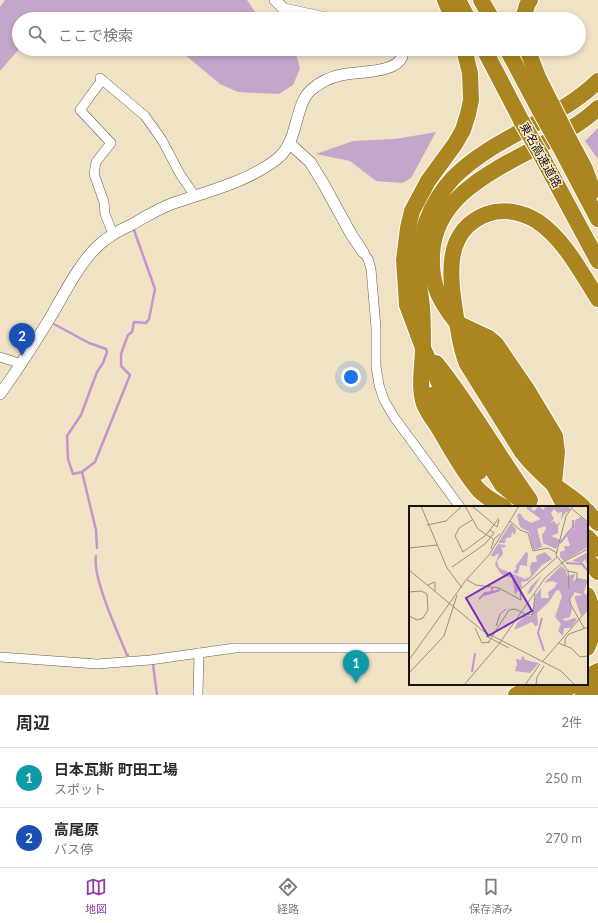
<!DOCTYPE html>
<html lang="ja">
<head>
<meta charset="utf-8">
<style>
	body { margin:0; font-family:Lato,"Noto Sans JP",sans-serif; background:#f2f2f3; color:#2b2b33 }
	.you { position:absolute; left:351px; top:377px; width:14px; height:14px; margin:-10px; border:3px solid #fff; border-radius:50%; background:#1a73e8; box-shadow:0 0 0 6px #1a73e833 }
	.badge { display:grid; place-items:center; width:26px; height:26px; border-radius:50%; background:#933aa5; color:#fff; font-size:13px; font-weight:700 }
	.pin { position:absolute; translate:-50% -33px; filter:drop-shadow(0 1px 2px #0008) }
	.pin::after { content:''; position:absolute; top:21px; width:14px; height:12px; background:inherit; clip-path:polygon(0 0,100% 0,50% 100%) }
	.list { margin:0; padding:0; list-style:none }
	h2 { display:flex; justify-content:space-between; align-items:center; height:52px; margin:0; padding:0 16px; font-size:17px }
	h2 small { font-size:13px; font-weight:400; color:#7c7c81 }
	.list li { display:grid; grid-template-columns:26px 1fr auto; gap:12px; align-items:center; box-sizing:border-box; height:60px; padding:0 16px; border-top:1px solid #e1e1e2 }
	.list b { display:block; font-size:15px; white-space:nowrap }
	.list p { margin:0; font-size:13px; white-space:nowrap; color:#7c7c81 }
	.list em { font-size:13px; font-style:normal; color:#7c7c81 }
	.icon { flex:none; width:22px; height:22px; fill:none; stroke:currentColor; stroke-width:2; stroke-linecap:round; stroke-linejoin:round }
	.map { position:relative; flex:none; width:598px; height:695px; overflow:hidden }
	.search { position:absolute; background:#fff; box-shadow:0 2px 6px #0003; left:12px; right:12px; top:12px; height:44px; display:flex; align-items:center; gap:10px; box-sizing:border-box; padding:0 14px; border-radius:22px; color:#7c7c81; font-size:15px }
	.sheet { height:172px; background:#fff }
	nav { display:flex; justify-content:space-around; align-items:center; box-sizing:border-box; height:56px; border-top:1px solid #e1e1e2; background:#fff; font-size:11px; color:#7c7c81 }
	nav a { display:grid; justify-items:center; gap:2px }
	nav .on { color:#933aa5 }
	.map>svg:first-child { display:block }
	.green { fill:#c5a6cb }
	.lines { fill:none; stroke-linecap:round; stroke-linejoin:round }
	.stream { stroke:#c394cd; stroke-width:2.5 }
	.minor-casing { stroke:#695e44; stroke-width:10 }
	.tertiary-casing { stroke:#695e44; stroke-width:12 }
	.motorway-casing { stroke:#fff; stroke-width:18 }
	.minor { stroke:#fff; stroke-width:9 }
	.tertiary { stroke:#fff; stroke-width:11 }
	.motorway { stroke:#aa8520; stroke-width:16 }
	.motorway-bridge-casing { stroke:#fff; stroke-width:18; stroke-linecap:butt }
	.motorway-bridge { stroke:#aa8520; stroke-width:16 }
	.labels { text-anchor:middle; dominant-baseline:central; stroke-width:3; stroke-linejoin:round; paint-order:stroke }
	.street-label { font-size:12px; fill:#171308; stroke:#fdf0d2 }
	.inset-river { fill:none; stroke:#c394cd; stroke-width:2 }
	.inset-road { fill:none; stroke:#999079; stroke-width:1 }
	.view { fill:#7b2cbf; fill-opacity:0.15; stroke:#7b2cbf; stroke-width:2 }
	.inset-edge { fill:none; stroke:#171308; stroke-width:2 }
</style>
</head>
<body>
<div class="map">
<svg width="598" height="695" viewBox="0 0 598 695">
	<rect width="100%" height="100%" fill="#f0e3c5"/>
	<g class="green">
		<path d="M 5,0 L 247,0 L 260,19 L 120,19 L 102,13 L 71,14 L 58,19 L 19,19 L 19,49 L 0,71 L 0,7 Z"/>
		<path d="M 178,49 L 291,49 L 297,57 L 300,69 L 293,85 L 279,94 L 238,92 L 220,84 Z"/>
		<path d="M 598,128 L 598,159 L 585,141 Z"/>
		<path d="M 436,132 L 411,178 L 402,183 L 376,181 L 350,161 L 316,154 L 353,141 L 395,139 Z"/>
	</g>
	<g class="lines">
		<g class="stream">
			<path d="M 54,324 L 89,343 L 106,349 L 107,352 L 103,363 L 97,372 L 81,415 L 67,436 L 68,459 L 73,474 L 82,472 L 95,462 L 130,375 L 121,366 L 121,354 L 128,335 L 132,332 L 134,322 L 146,323 L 149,319 L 155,289 L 134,230"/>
			<path d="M 82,472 L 96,530 L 97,548"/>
			<path d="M 96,556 C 92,577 118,633 127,655 L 128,655"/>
			<path d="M 153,664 L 157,695"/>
		</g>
		<g class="minor-casing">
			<g id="minor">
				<path d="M 100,78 L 145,116 L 162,140 L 180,174 L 195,196"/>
				<path d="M 102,80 L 80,110 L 111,143 L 96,162 L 94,174 L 104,202 L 105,214 L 113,234"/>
				<path d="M 363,252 L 368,259 L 371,269 L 376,328 L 376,366 L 379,385 L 384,400 L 394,417 L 460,507"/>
				<path d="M 0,357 L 22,364"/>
				<path d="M 0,657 L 97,664 L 150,660 L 235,648 L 410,648"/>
				<path d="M 198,695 L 199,653"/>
			</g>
		</g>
		<g class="tertiary-casing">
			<g id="tertiary">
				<path d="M 275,0 L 284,9 L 331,19"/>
				<path d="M 289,143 L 310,162 L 323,183 L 351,234 L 363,252"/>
				<path d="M 0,394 C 19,368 36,341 53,313 C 66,290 84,255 105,240 C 113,234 122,229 131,225 C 145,217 159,208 174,203 C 209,191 247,182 277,159 C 299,142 294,105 311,90 C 319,83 331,77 341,75 C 357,71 395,74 402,57 L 400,49"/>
			</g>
		</g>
		<g class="motorway-casing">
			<g id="motorway">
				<path d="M 445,0 L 453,19"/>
				<path d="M 458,0 L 468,19"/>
				<path d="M 481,0 L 492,19"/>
				<path d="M 523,19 L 527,5 L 530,0"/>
				<path d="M 464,49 L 470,73 L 471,100 L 468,114 L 463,130 L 455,144 L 428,181 L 412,211 L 408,228 L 404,260 L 407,305 L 423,348 L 442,389 L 502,485 L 529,507"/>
				<path d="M 484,49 L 522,122"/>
				<path d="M 507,49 L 540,111"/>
				<path d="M 527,49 L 538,77 L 552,105"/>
				<path d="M 569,139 L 585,169 L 593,191"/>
				<path d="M 559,145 L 598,219"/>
				<path d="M 541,155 L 598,261"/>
				<path d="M 457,323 L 489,338 L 496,344 L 528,391 L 555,436 L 557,452 L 554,484"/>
				<path d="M 472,336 L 485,348 L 519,398 L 546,442 L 548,453"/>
				<path d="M 436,363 C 471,406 498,456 530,500"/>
				<path d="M 432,395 L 479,472"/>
				<path d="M 504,507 C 495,502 484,497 477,488 C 462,470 450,448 438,427 C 433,420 427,412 424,404 C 418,386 423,365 423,347 C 423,334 423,320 422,307 C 421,295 418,284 418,272 C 417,237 430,203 453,178 C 494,136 556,122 598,81"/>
				<path d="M 565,507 L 536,450 L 457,323 C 440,302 431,285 432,257 C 433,173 548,156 598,108"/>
				<path d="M 583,507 C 574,498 563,492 553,484 C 542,474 531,464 522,452 L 467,364 C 460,348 459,333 456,317 C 450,278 442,231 487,214 C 504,208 522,212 537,221 C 564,239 581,272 598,299"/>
				<path d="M 587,511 L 598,523"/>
				<path d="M 587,537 L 598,549"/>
				<path d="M 587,559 L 598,572"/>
				<path d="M 587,595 C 595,612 595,631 587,648"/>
				<path d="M 587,677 L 598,671"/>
				<path d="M 516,695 L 538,684"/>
				<path d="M 536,695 L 556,684"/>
				<path d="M 556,695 L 575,684"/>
				<path d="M 583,695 L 598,686"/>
			</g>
		</g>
		<use href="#minor" class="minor"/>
		<use href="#tertiary" class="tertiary"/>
		<use href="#motorway" class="motorway"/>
		<g class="motorway-bridge-casing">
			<g id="motorway-bridge">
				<path d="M 552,105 L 569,139"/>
				<path d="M 540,111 L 559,145"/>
				<path d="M 522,122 L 541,155"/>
			</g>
		</g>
		<use href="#motorway-bridge" class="motorway-bridge"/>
	</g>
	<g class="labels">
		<g class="street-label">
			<text transform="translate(541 155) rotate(61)">東名高速道路</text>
		</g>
	</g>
	<g transform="translate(409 506)">
		<rect width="179" height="179" fill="#f0e3c5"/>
		<path d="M 118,0 L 124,0 L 122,3 L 125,5 L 130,0 L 134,4 L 137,0 L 152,0 L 153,3 L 153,0 L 160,0 L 161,4 L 155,8 L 152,15 L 153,6 L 149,7 L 145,3 L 142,7 L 145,13 L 141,17 L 145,15 L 148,19 L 150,17 L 148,13 L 151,18 L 149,20 L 149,27 L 142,30 L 151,34 L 147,43 L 134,37 L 133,29 L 137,23 L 136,20 L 128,23 L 133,41 L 125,44 L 123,41 L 120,26 L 111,21 L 108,9 L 111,7 L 115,13 L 122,17 L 132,13 L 118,3 ZM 172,11 L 179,17 L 179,41 L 155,55 L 151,51 L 151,46 L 156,44 L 155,40 L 161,40 L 158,30 L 165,22 L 166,14 ZM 102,17 L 107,23 L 106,29 L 103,26 L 102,31 L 97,32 L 96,37 L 89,37 ZM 89,38 L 97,39 L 95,42 L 92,39 L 94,48 L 88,55 L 90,62 L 116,73 L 122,70 L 121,60 L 123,56 L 128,56 L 127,50 L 136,46 L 143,53 L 133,59 L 119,75 L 112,76 L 113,81 L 106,88 L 103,72 L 92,68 L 86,59 L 90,47 L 84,51 L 82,49 ZM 117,46 L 119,47 L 118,60 L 111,59 L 109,68 L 106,67 L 104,66 L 108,62 L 106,61 ZM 179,46 L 179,61 L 176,53 L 173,57 L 163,55 ZM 152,60 L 157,64 L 158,70 L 166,68 L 164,75 L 169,72 L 179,74 L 175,86 L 176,89 L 179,87 L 179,102 L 172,110 L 166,93 L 166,90 L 174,89 L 166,86 L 162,93 L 159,89 L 163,103 L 161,111 L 153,113 L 157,115 L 165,112 L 168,113 L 162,122 L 155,122 L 154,130 L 149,125 L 152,118 L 146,111 L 153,90 L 150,84 L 147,85 L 140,96 L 128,107 L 129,119 L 126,120 L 123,116 L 105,124 L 108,117 L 114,112 L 113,109 L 122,110 L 127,89 L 132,82 L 132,92 L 140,92 L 139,86 L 145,82 L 148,77 L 143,75 L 135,77 ZM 133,69 L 122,86 L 118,89 L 121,81 ZM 114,149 L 116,154 L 130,157 L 121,167 L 106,165 L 108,158 L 107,153 L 112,154 Z" fill="#c5a6cb"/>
		<path class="inset-river" d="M 151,37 L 164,21 L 164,14M 157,57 L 173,58 L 179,65M 75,89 L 91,84M 70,93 L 76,87 L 83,86 L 83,82M 133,112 L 129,127 L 135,145M 63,166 L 66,147"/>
		<path class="inset-road" d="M 12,0 L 38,62 L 53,82M 56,0 L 69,23 L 84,33M 63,0 L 88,21 L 90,14M 163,3 L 179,16M 63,14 L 50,22 L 46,30 L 54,46 L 77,29 L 90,12M 101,15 L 111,24 L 119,27 L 124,45 L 139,42 L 148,47M 18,19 L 37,15 L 53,0M 0,42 L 28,39M 82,43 L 85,33 L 91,28M 43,61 L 76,38 L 85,27 L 81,24M 0,64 L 74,125 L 152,165 L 166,179M 159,65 L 168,67 L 168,75M 58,74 L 67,79 L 90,82 L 112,94 L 111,84 L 148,51M 19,79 L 26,76 L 26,85M 160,83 L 159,65 L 147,49 L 157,10 L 164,0M 0,86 L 12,85 L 18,88M 160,90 L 162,99 L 175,122M 0,110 L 8,114 L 14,112 L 19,104 L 18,88M 87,120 L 91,108 L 97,103M 66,122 L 73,137 L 81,136M 77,130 L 100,142M 79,137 L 100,104 L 106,103 L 118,109 L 124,108 L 126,88M 149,137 L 162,142 L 171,151 L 179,150M 156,139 L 156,133 L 160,128 L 179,121M 0,154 L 57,74 L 80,49 L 110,0M 134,155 L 179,103M 0,167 L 35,130 L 48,89M 55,179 L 90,138 L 136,72 L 154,56 L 179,43M 116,179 L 131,158M 127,179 L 128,171 L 135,160"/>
		<path class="view" d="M 101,67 L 123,105 L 79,130 L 57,92 Z"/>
		<rect width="179" height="179" class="inset-edge"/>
	</g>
</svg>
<div class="you"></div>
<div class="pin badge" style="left:356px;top:683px;background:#0f9aa8">1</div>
<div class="pin badge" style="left:22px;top:356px;background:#1a4fb4">2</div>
<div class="search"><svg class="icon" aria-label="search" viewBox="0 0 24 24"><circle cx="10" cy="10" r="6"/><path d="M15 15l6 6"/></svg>ここで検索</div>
</div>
<section class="sheet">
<h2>周辺<small>2件</small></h2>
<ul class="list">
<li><span class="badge" style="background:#0f9aa8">1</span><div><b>日本瓦斯 町田工場</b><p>スポット</p></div><em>250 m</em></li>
<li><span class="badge" style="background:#1a4fb4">2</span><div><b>高尾原</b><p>バス停</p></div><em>270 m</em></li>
</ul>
</section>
<nav>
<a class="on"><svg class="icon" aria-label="map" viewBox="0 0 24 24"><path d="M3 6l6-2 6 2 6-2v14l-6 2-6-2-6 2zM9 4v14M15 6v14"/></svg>地図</a>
<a><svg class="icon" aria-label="directions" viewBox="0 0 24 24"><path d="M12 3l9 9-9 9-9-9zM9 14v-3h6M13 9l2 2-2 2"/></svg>経路</a>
<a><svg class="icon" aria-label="saved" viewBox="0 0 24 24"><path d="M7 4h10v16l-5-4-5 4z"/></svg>保存済み</a>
</nav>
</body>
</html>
